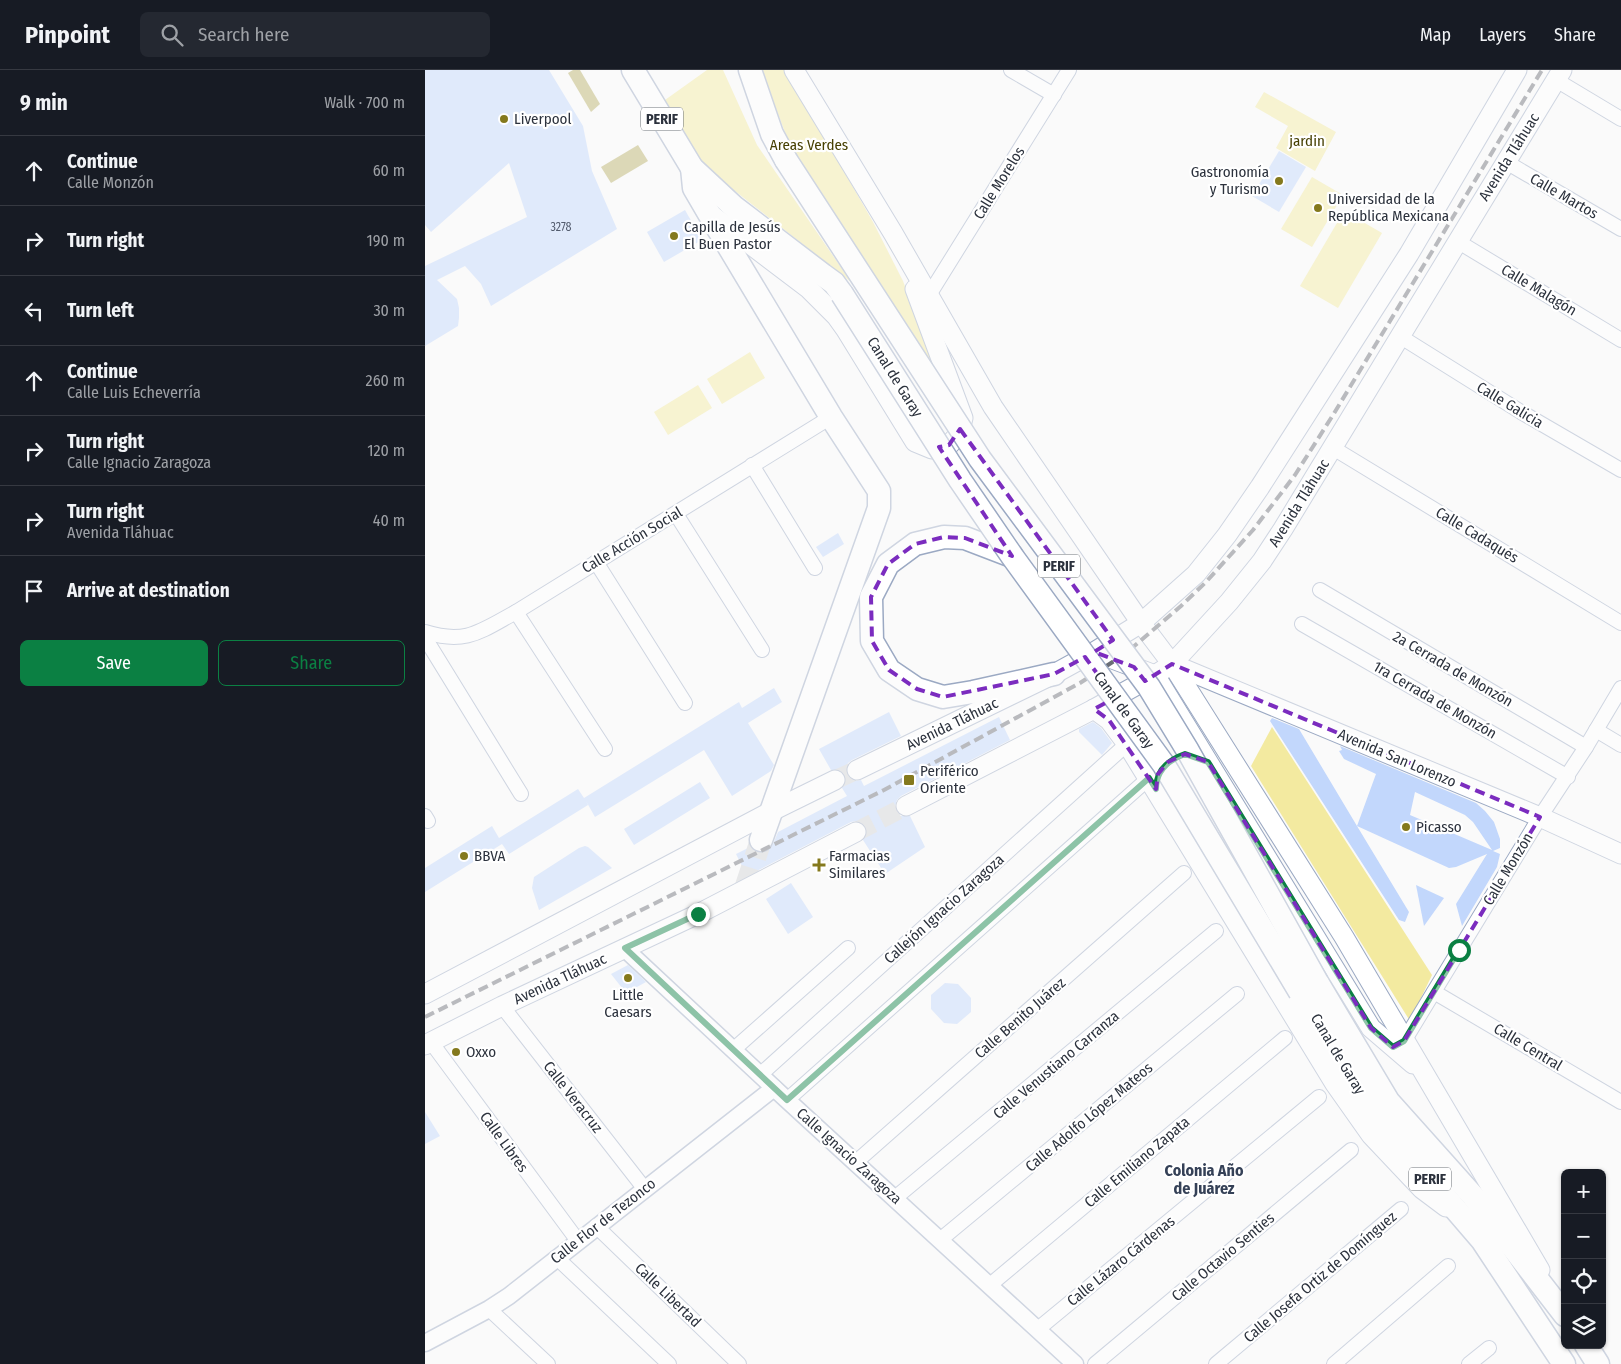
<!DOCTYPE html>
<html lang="en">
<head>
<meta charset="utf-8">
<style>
	body { margin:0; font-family:"Fira Sans Condensed",sans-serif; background:#242831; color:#f1f3f6 }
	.controls { position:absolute; right:15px; bottom:15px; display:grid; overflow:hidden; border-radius:8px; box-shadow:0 1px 4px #0004 }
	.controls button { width:45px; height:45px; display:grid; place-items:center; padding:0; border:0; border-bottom:1px solid #363941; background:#171b24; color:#f1f3f6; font:25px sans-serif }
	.stop { position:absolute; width:15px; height:15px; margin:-11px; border:4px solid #0b8043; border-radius:50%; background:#fff }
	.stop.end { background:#0b8043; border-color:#fff; box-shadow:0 1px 5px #0008 }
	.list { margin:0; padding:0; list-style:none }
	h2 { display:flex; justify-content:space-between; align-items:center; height:65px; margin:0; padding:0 20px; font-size:21px }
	h2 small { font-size:16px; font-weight:400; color:#9ea1a6 }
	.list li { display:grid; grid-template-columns:32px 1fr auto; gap:15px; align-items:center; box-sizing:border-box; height:70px; padding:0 20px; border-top:1px solid #363941 }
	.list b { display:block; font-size:19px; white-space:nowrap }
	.list p { margin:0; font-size:16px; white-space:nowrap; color:#9ea1a6 }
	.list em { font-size:16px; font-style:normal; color:#9ea1a6 }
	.actions { display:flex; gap:10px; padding:15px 20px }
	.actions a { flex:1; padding:11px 0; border:1px solid #0b8043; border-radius:8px; text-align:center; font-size:18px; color:#0b8043 }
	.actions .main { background:#0b8043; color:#fff }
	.icon { flex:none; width:28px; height:28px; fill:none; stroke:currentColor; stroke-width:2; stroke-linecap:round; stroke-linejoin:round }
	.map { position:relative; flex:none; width:1196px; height:1294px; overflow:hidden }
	header { display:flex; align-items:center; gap:30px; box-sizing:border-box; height:70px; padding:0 25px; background:#171b24; border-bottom:1px solid #363941 }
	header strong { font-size:24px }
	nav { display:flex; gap:28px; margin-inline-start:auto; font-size:18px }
	.search { width:350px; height:45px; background:#242831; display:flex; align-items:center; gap:12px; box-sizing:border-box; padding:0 18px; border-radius:8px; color:#9ea1a6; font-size:19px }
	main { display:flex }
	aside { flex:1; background:#171b24 }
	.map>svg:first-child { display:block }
	.green { fill:#f3eaa0 }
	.water { fill:#b8af67 }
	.building { fill:#c2d7fc; fill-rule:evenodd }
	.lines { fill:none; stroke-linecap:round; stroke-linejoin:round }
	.secondary-tunnel { stroke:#d1d2d4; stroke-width:19; stroke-dasharray:19 9; stroke-linecap:butt }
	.trunk-tunnel { stroke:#d1d2d4; stroke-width:22; stroke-dasharray:22 11; stroke-linecap:butt }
	.minor-casing { stroke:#9ba9c3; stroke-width:16 }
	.tertiary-casing { stroke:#9ba9c3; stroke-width:19 }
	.secondary-casing { stroke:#9ba9c3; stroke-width:21 }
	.trunk-casing { stroke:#9ba9c3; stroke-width:25 }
	.minor { stroke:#fff; stroke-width:14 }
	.tertiary { stroke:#fff; stroke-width:16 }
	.secondary { stroke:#fff; stroke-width:19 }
	.trunk { stroke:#fff; stroke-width:22 }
	.rail { stroke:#6a6e76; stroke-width:4; stroke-dasharray:10 5; stroke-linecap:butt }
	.trunk-bridge-casing { stroke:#9ba9c3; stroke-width:25; stroke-linecap:butt }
	.trunk-bridge { stroke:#fff; stroke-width:22 }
	.route { stroke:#0b8043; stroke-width:6 }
	.marked { fill:none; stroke:#7b2cbf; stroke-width:4; stroke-dasharray:10 6; stroke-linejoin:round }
	.poi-dot { fill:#84791d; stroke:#fff; stroke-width:2 }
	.labels { text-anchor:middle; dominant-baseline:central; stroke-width:4.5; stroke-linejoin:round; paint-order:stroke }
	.number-label { font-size:12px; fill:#525b6d }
	.shield { fill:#fff; stroke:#6b7077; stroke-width:1 }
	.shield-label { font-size:14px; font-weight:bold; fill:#2c323d }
	.poi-label { font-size:15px; fill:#2c323d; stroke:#fff; text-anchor:start }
	.park-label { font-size:15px; fill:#474003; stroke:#fff }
	.street-label { font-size:15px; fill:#2c323d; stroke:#fff }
	.neighbourhood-label { font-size:16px; font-weight:bold; fill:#354157; stroke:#fff }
</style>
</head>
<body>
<header>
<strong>Pinpoint</strong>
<div class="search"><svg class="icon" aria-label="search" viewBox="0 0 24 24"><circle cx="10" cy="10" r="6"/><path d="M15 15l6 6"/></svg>Search here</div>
<nav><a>Map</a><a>Layers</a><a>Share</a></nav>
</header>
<main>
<aside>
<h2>9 min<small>Walk · 700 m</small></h2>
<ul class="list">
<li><svg class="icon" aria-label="ahead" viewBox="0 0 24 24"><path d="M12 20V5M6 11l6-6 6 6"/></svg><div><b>Continue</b><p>Calle Monzón</p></div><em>60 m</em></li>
<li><svg class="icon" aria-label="right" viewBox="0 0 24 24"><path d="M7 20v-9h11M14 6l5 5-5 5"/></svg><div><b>Turn right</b></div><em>190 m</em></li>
<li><svg class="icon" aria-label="left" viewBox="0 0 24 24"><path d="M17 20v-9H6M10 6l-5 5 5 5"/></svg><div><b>Turn left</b></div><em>30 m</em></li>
<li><svg class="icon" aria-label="ahead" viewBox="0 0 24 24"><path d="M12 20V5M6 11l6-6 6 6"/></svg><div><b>Continue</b><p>Calle Luis Echeverría</p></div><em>260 m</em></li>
<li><svg class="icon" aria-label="right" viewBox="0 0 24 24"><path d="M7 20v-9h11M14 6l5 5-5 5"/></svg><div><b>Turn right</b><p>Calle Ignacio Zaragoza</p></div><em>120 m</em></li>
<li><svg class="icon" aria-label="right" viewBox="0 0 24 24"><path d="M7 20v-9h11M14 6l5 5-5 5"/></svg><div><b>Turn right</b><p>Avenida Tláhuac</p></div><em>40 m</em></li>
<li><svg class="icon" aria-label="arrive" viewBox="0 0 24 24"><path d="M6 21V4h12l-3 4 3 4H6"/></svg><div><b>Arrive at destination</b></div></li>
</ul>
<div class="actions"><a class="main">Save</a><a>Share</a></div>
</aside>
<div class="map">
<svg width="1196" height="1294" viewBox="0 0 1196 1294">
	<rect width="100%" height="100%" fill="#fafafa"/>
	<g class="green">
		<path d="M 282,0 L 298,0 L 332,75 L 426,212 L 273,92 L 233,35 Z"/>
		<path d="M 336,0 L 361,0 L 448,152 L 478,211 L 523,330 L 368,83 Z"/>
		<path d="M 839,22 L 911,62 L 890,101 L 851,78 L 863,56 L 830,37 Z"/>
		<path d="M 887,107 L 918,125 L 887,177 L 856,159 Z"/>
		<path d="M 919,141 L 957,163 L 913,238 L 875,216 Z"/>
		<path d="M 325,282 L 340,308 L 297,334 L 282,309 Z"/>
		<path d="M 273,315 L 287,338 L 243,365 L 229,342 Z"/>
		<path d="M 847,657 L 1007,905 L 985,951 L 826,696 Z"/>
	</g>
	<g class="water">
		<path d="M 148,0 L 155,0 L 175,34 L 166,42 L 143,3 Z"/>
		<path d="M 213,75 L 223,91 L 186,113 L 176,97 Z"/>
	</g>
	<g class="building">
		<path d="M 0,0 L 124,0 L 158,56 L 167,101 L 192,159 L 66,236 L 56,214 L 40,196 L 12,210 L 32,229 L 34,238 L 34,248 L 33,256 L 0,276 L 0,196 L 102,147 L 84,93 L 6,162 L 0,155 Z"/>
		<path d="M 854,81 L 881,97 L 854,142 L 827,126 Z"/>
		<path d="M 260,140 L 277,170 L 239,192 L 222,162 Z"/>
		<path d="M 413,463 L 419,474 L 398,487 L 391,477 Z"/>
		<path d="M 349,618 L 357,632 L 323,653 L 349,695 L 346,701 L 307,726 L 279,680 L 170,747 L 161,731 L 163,735 L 84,784 L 77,774 L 0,822 L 0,798 L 67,756 L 74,768 L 153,719 L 159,728 L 314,632 L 317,638 Z"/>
		<path d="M 464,642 L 476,666 L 427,690 L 423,693 L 421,699 L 422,704 L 425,709 L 431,711 L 436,710 L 439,716 L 574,647 L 585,670 L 476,726 L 472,730 L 470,736 L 471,742 L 475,746 L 485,746 L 500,777 L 460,804 L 438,770 L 442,763 L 441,756 L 437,752 L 431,751 L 426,752 L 322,806 L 311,784 L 325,777 L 332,782 L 338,783 L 344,780 L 348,774 L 353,762 L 422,726 L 417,718 L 421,711 L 420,705 L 416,700 L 406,700 L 394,679 Z"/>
		<path d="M 847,648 L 874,659 L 932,756 L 951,704 L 919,689 L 914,681 L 917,680 L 915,676 L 1051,733 L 1060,741 L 1069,752 L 1075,769 L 1075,778 L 1068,781 L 1075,784 L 1072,797 L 1037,856 L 1031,834 L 1062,784 L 1031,797 L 1024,798 L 932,756 L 984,842 L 980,852 L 974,850 L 845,651 ZM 990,722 L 1040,745 L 1048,752 L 1067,780 L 985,745 Z"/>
		<path d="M 668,652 L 676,658 L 687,673 L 677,685 L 654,662 L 654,659 Z"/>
		<path d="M 275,712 L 285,728 L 209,775 L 199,759 Z"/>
		<path d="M 160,776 L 163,777 L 187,798 L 114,840 L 107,818 L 109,807 L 154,778 Z"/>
		<path d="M 366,813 L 388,847 L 363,864 L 341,829 Z"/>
		<path d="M 991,815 L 1019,828 L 999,856 Z"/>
		<path d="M 203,895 L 221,912 L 201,923 L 186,904 Z"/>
		<path d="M 520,913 L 533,914 L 546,928 L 546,942 L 532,954 L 519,953 L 506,939 L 506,925 Z"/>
		<path d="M 0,1042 L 15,1066 L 0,1074 Z"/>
	</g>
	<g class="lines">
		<g class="secondary-tunnel">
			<path d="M 410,710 L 432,700"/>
			<path d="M 431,762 L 481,736"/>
		</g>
		<path class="trunk-tunnel" d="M 320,819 L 336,770"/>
		<g class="minor-casing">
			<g id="minor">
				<path d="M 586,0 L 629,25"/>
				<path d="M 1131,10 L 1196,49"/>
				<path d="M 1081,92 L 1196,159"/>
				<path d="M 1032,171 L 1196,270"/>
				<path d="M 504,225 L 644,0"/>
				<path d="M 976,267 L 1096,342 L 1196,400"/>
				<path d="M 908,378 L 1196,553"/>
				<path d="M 327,395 L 390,498"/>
				<path d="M 251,444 L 337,580"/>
				<path d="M 171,492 L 260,633"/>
				<path d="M 895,520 L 1161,677"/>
				<path d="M 91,542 L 180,679"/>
				<path d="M 877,554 L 1143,707"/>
				<path d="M 0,562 C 41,575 56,561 91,542 L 406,347"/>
				<path d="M 0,568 L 96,724"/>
				<path d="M 1171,660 L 1196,675"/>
				<path d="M 0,746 L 3,751"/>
				<path d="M 1009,922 L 1196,1032"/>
				<path d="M 77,936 L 219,1118"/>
				<path d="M 6,972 L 153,1171"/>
				<path d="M 973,974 L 979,971 L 1115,747 L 1161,677 L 1196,618"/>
				<path d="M 308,980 L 423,878"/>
				<path d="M 336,1004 L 702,674"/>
				<path d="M 362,1030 L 724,708"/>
				<path d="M 431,1092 L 759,803"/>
				<path d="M 470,1128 L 791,861"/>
				<path d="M 171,1156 L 314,1294"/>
				<path d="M 515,1170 L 812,924"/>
				<path d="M 132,1188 L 244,1294"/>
				<path d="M 565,1215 L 860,968"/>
				<path d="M 64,1239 L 123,1294"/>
				<path d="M 613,1259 L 894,1027"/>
				<path d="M 670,1294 L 926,1080"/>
				<path d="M 791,1294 L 976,1139"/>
				<path d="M 909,1294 L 1023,1196"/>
				<path d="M 1044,1294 L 1064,1278"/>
			</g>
		</g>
		<g class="tertiary-casing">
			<g id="tertiary">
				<path d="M 199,878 L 362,1030 L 650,1294"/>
				<path d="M 0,1273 L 64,1239 L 84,1226 L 349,1018"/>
			</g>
		</g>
		<g class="secondary-casing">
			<g id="secondary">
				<path d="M 369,0 L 468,163 L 568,337 L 716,553 L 747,594 L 919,867 L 1115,1200"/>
				<path d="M 288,146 L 384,219 L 411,246 L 421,260 L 490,372 L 507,379 L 524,375 L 534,364 L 538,348 L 490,219"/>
				<path d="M 669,582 L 730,605 L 946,958 L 988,994"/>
				<path d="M 747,594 L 1115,747 L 1196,784"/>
				<path d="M 669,639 L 684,650 L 702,674 L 910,1014 L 946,1065 L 997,1119 L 1021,1137"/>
				<path d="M 432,700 L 629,604 L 669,582 L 716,553 L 771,504 L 802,465 L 835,417 L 984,184 L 1092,0"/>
				<path d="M 481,736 L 669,639 L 730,605 L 747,594 L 804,532 L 837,491 L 858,459 L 1137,0"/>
				<path d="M 0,924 L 345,742 L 410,710"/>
				<path d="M 0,975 L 77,936 L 273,844 L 431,762"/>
			</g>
		</g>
		<g class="trunk-casing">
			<g id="trunk">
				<path d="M 208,0 L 267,98 L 309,137 L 398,205 L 409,213 L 417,224"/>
				<path d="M 325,0 L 347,64 L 361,90"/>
				<path d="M 267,98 L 269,118 L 283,142 L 406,347 L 454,421 L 454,438 L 336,770"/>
				<path d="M 587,486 L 540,468 L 519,467 L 490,474 L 463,494 L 446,527 L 447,571 L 464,600 L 492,619 L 518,627 L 548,622 L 629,604"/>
				<path d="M 892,912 L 963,1031 L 1048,1126 L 1140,1245"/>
				<path d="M 875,922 L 954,1050 L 1057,1170 L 1139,1294"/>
				<path d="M 1161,1275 L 1173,1294"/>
			</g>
		</g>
		<use href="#minor" class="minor"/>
		<use href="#tertiary" class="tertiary"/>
		<use href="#secondary" class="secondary"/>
		<use href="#trunk" class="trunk"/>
		<path class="rail" d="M 0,947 L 459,720 L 655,613 L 700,584 L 756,536 L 781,512 L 828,460 L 870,405 L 908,345 L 1117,0"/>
		<g class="trunk-bridge-casing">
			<g id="trunk-bridge">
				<path d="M 361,90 L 555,389 L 724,617 L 763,681 L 892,912"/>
				<path d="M 417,224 L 535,410 L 587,486 L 739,695 L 875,922"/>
			</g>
		</g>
		<use href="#trunk-bridge" class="trunk-bridge"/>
	</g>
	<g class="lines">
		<path class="route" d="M 273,844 L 200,878 L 362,1030 L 724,708 L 731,719 C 731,700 743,690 760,684 L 783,692 L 946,958 L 968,977 L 979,971 L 1034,880"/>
	</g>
	<path d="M0 0H1196V1294H0ZM 535,359 L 688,570 L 669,582 L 709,597 L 720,611 L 747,594 L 1115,747 L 979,971 L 968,977 L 946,958 L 783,692 L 760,684 L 743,692 L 733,704 L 731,719 L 684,650 L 669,639 L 690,628 L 660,587 L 629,604 L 518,627 L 492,619 L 464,600 L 447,571 L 446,527 L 463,494 L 490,474 L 519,467 L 540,468 L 587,486 L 514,377 L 524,375 Z" fill="#fafafa" fill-opacity=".55" fill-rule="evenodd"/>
	<path class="marked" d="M 535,359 L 688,570 L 669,582 L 709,597 L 720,611 L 747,594 L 1115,747 L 979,971 L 968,977 L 946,958 L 783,692 L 760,684 L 743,692 L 733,704 L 731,719 L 684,650 L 669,639 L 690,628 L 660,587 L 629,604 L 518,627 L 492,619 L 464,600 L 447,571 L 446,527 L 463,494 L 490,474 L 519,467 L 540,468 L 587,486 L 514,377 L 524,375 Z"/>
	<g class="poi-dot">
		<circle cx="79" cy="49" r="5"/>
		<circle cx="854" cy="111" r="5"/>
		<circle cx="893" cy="138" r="5"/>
		<circle cx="249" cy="166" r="5"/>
		<rect x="478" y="704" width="12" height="12" rx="2.5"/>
		<circle cx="981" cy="757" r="5"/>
		<circle cx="39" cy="786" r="5"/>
		<path d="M391.5 787.5h5v5h5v5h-5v5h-5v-5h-5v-5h5z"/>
		<circle cx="203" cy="908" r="5"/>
		<circle cx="31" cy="982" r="5"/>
	</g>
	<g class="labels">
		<g class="number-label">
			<text x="136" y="157">3278</text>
		</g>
		<g class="shield">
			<rect x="216" y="37.5" width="42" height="23" rx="4"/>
			<rect x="613" y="484.5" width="42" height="23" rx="4"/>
			<rect x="984" y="1097.5" width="42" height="23" rx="4"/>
		</g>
		<g class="shield-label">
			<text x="237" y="49">PERIF</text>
			<text x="634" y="496">PERIF</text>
			<text x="1005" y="1109">PERIF</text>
		</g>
		<g class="poi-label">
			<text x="89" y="49">Liverpool</text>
			<text x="844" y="102" text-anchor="end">Gastronomía<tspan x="844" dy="17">y Turismo</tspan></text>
			<text x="903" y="129">Universidad de la<tspan x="903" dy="17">República Mexicana</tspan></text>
			<text x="259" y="157">Capilla de Jesús<tspan x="259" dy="17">El Buen Pastor</tspan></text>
			<text x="495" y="701">Periférico<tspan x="495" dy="17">Oriente</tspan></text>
			<text x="991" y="757">Picasso</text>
			<text x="49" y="786">BBVA</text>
			<text x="404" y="786">Farmacias<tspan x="404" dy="17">Similares</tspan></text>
			<text x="203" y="925" text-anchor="middle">Little<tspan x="203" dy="17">Caesars</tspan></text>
			<text x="41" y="982">Oxxo</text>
		</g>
		<g class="park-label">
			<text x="882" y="71">jardin</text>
			<text x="384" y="75">Areas Verdes</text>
		</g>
		<g class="street-label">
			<text transform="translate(1084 87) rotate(-58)">Avenida Tláhuac</text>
			<text transform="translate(574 113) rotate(-58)">Calle Morelos</text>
			<text transform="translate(1139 126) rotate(30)">Calle Martos</text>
			<text transform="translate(1114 220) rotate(31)">Calle Malagón</text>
			<text transform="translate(470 307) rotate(58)">Canal de Garay</text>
			<text transform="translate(1085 335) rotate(31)">Calle Galicia</text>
			<text transform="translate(874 433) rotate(-58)">Avenida Tláhuac</text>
			<text transform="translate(1052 465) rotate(31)">Calle Cadaqués</text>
			<text transform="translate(207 470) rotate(-31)">Calle Acción Social</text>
			<text transform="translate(1028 599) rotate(30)">2a Cerrada de Monzón</text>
			<text transform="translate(1010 630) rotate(30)">1ra Cerrada de Monzón</text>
			<text transform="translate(699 640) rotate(54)">Canal de Garay</text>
			<text transform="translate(527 654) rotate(-26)">Avenida Tláhuac</text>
			<text transform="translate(972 688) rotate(23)">Avenida San Lorenzo</text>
			<text transform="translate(1083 799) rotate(-59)">Calle Monzón</text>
			<text transform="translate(519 839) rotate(-42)">Callejón Ignacio Zaragoza</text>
			<text transform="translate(135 909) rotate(-25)">Avenida Tláhuac</text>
			<text transform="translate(595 948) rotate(-41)">Calle Benito Juárez</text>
			<text transform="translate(1103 977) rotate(31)">Calle Central</text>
			<text transform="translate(913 984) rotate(59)">Canal de Garay</text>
			<text transform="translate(631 995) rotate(-40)">Calle Venustiano Carranza</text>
			<text transform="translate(148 1027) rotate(52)">Calle Veracruz</text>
			<text transform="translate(664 1047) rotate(-40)">Calle Adolfo López Mateos</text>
			<text transform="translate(79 1072) rotate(54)">Calle Libres</text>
			<text transform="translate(424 1086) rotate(42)">Calle Ignacio Zaragoza</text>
			<text transform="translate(712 1092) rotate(-40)">Calle Emiliano Zapata</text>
			<text transform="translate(178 1151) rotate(-38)">Calle Flor de Tezonco</text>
			<text transform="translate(798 1187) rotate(-40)">Calle Octavio Senties</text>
			<text transform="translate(696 1191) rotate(-39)">Calle Lázaro Cárdenas</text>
			<text transform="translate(895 1207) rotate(-40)">Calle Josefa Ortiz de Domínguez</text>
			<text transform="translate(243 1225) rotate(44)">Calle Libertad</text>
		</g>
		<g class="neighbourhood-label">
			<text x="779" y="1100">Colonia Año<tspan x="779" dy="18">de Juárez</tspan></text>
		</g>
	</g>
</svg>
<div class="controls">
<button>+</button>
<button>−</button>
<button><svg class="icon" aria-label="locate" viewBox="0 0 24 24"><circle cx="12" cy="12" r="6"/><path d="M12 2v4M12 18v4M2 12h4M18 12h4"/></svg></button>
<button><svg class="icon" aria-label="layers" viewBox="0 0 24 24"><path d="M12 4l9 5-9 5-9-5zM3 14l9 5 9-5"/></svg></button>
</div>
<div class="stop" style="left:1034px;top:880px"></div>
<div class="stop end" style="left:273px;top:844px"></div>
</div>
</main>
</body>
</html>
